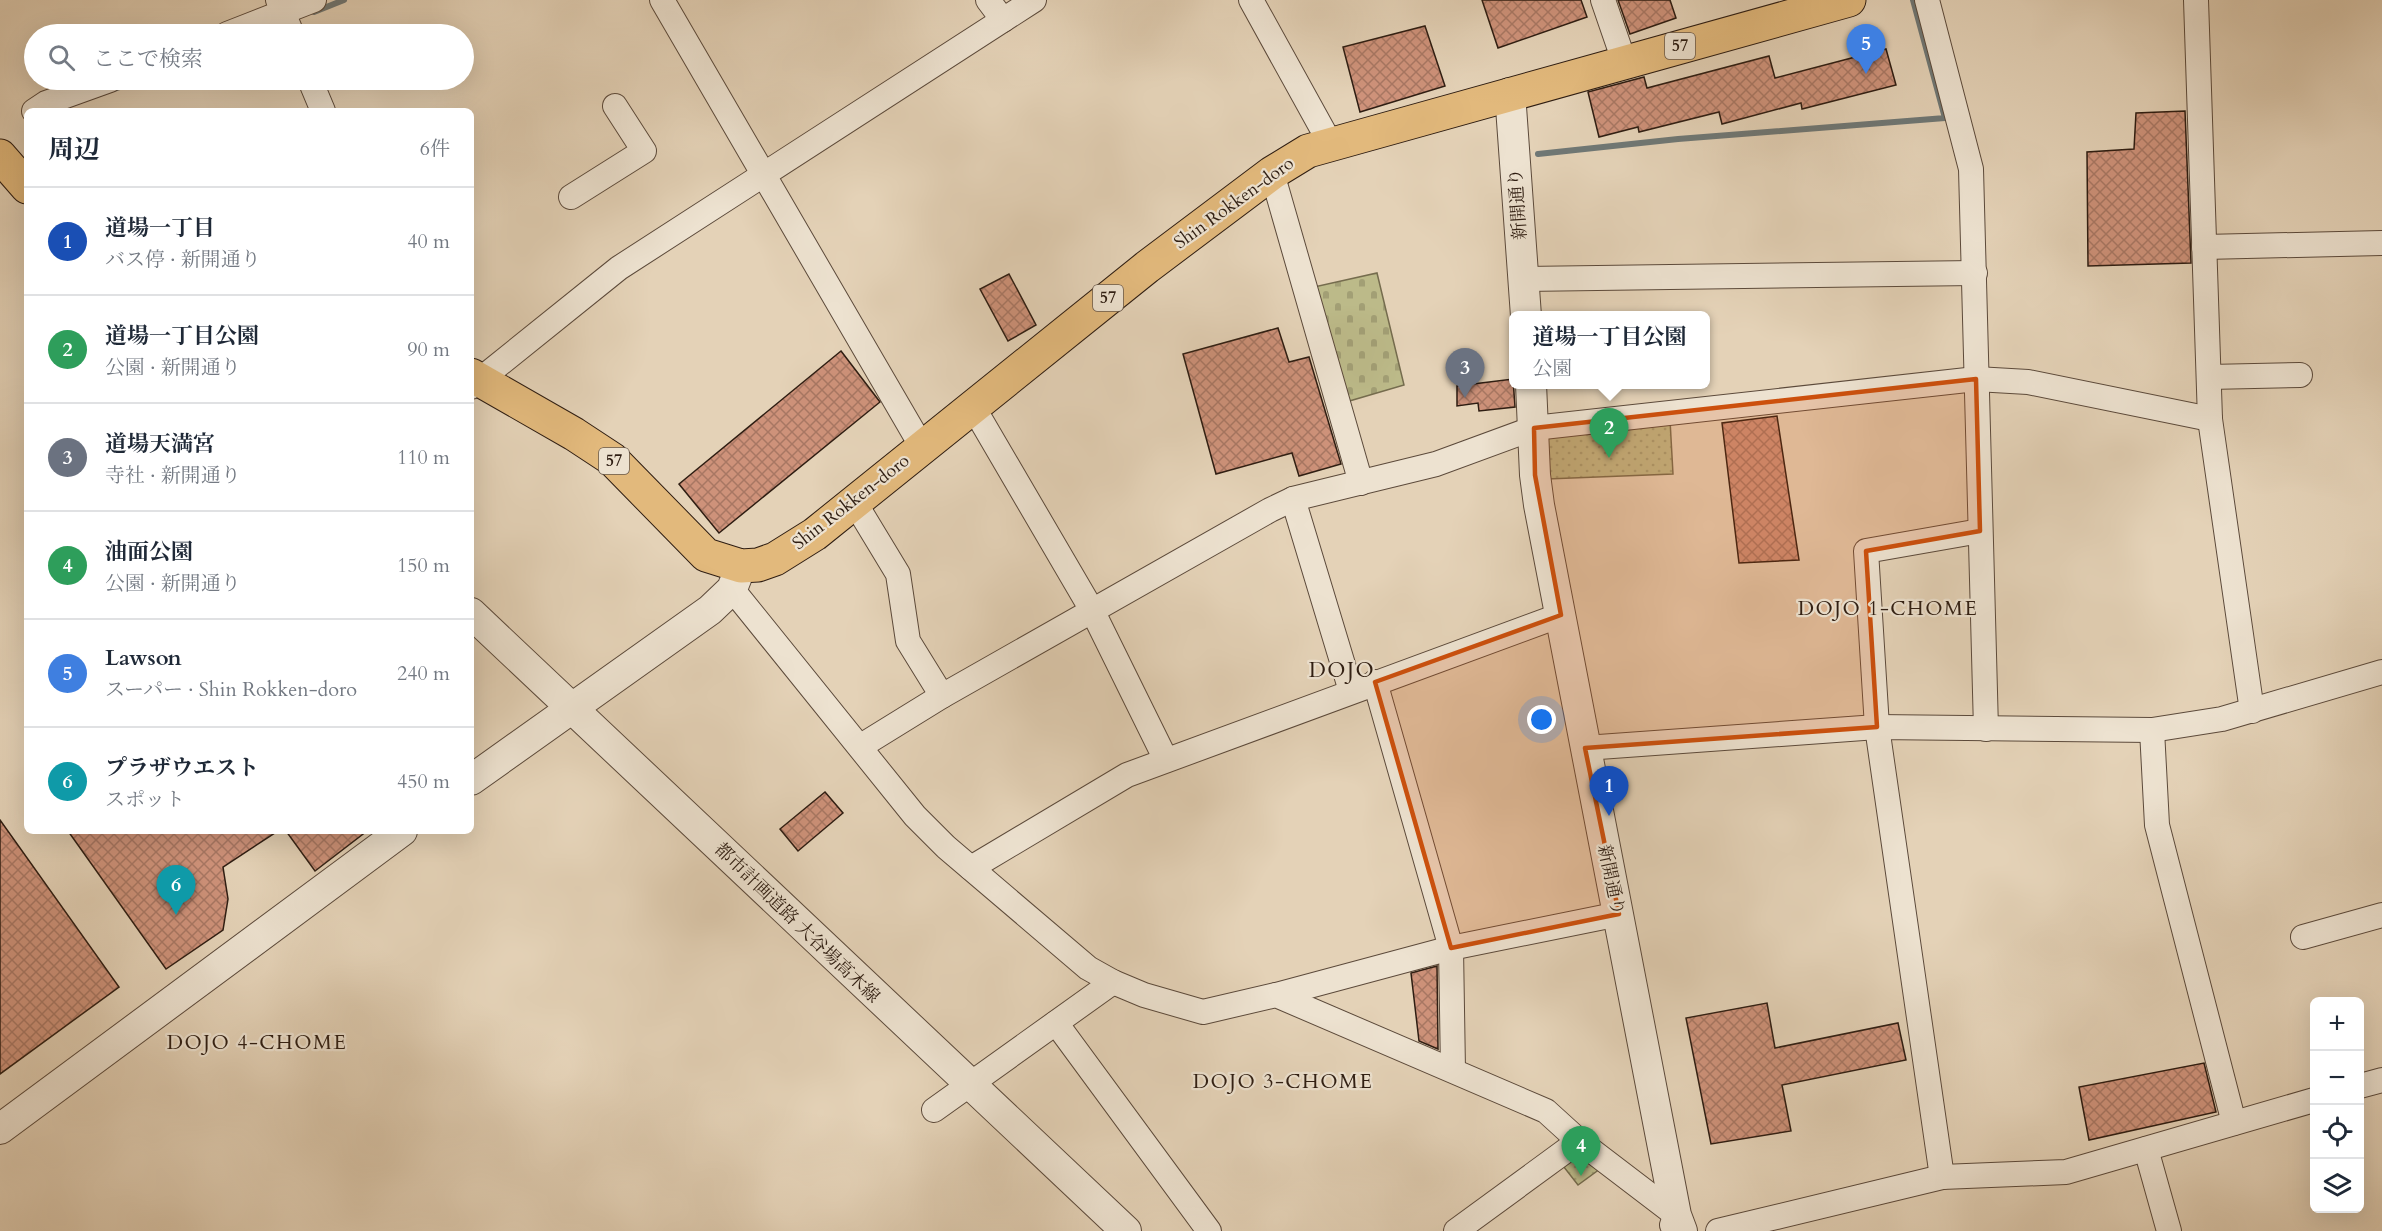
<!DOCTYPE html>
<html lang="ja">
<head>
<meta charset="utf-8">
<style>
	body { margin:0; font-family:Cardo,"Noto Serif JP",serif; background:#f2f2f3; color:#1f2937 }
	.controls { position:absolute; right:18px; bottom:18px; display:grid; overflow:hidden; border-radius:9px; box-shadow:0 6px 24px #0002 }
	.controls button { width:54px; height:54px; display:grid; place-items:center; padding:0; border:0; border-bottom:2px solid #e0e1e3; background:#fff; color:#1f2937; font:30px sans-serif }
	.you { position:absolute; left:1542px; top:720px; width:21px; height:21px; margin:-15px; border:4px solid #fff; border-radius:50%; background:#1a73e8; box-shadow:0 0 0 9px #1a73e833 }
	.badge { display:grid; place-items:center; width:39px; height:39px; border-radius:50%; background:#111827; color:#fff; font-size:20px; font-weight:700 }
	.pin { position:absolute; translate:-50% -50px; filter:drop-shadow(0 2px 3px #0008) }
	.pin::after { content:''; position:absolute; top:32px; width:21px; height:18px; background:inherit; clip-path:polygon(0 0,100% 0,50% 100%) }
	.popup { position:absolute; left:1509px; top:311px; width:201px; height:78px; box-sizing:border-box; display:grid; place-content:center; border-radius:9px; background:#fff; filter:drop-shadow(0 2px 4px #0005); font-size:20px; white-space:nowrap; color:#747a83 }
	.popup b { font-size:22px; color:#1f2937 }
	.popup::after { content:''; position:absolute; left:50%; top:100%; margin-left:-12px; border:12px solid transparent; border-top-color:#fff }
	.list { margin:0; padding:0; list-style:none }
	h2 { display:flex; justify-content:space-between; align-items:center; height:78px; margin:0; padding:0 24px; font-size:26px }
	h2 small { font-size:20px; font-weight:400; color:#747a83 }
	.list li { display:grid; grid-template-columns:39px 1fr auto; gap:18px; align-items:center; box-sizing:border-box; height:108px; padding:0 24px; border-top:2px solid #e0e1e3 }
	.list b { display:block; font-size:22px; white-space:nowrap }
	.list p { margin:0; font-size:20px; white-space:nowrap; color:#747a83 }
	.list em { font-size:20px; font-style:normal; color:#747a83 }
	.icon { flex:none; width:33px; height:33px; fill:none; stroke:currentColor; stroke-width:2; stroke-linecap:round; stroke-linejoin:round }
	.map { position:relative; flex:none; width:2382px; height:1231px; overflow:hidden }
	.search { position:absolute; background:#fff; box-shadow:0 6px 24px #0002; left:24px; top:24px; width:450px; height:66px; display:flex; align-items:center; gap:15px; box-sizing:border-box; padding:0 21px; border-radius:33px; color:#747a83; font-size:22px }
	.panel { position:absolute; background:#fff; box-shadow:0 6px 24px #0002; left:24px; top:108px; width:450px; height:726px; border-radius:9px }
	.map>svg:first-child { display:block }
	.grass { fill:url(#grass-dots); stroke:#756c4e; stroke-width:1.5 }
	.cemetery { fill:url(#cemetery-stones); stroke:#756c4e; stroke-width:1.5 }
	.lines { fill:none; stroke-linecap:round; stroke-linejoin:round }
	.stream { stroke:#6f7876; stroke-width:6 }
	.building { fill:url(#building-cross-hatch); stroke:#2e1d12; stroke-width:1.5 }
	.minor-casing { stroke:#5c4a3b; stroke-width:26 }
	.tertiary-casing { stroke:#5c4a3b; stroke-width:32 }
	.primary-casing { stroke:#2e1d12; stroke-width:35 }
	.minor { stroke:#ede2d0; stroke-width:24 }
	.tertiary { stroke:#ede2d0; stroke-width:30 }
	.primary { stroke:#e2b97c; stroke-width:33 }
	.marked { fill:#cc500d; fill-opacity:0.2; stroke:#cc500d; stroke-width:4.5; stroke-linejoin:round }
	.labels { text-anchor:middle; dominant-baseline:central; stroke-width:4.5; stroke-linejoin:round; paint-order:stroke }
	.shield { fill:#ede2d0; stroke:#67584b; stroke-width:1.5 }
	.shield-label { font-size:16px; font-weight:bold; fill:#2e1d12 }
	.street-label { font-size:18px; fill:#2e1d12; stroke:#ede2d0 }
	.neighbourhood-label { font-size:20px; letter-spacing:1.5px; fill:#2e1d12; stroke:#ede2d0 }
	.quarter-label { font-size:21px; letter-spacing:1.5px; fill:#2e1d12; stroke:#ede2d0 }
</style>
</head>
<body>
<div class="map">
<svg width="2382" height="1231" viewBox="0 0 2382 1231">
	<defs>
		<pattern id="grass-dots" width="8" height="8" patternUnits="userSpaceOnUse" patternTransform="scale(1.5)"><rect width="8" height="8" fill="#bcba89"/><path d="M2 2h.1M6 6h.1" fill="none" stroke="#a29f75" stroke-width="1.8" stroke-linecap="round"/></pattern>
		<pattern id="cemetery-stones" width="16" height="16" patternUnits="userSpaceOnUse" patternTransform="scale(1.5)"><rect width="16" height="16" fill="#bcba89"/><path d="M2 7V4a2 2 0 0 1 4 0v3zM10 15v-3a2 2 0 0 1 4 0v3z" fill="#a29f75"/></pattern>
		<pattern id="building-cross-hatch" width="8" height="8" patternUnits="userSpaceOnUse" patternTransform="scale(1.5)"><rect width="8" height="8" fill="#ce927a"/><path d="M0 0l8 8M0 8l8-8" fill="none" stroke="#a87763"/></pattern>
	</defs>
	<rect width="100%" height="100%" fill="#e4d2b7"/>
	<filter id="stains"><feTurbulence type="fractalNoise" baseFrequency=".00333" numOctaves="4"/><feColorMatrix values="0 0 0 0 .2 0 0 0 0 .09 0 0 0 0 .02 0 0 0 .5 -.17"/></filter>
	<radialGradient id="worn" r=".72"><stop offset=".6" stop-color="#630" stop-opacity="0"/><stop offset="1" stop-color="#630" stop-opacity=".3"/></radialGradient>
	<g class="grass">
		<path d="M 1670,420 L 1673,474 L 1547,479 L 1546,441 L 1557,430 Z"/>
		<path d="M 1570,1156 L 1583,1157 L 1604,1166 L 1578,1185 L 1560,1162 Z"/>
	</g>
	<path class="cemetery" d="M 1377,273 L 1404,385 L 1346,402 L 1314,287 Z"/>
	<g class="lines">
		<g class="stream">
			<path d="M 314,12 L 344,0"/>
			<path d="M 259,34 L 272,29"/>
			<path d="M 114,89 L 141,80"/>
			<path d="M 1538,154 L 1678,139 L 1945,118 L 1913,0"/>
		</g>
	</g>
	<g class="building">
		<path d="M 1482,0 L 1581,0 L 1587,17 L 1498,48 Z"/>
		<path d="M 1618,0 L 1670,0 L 1676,18 L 1630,34 Z"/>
		<path d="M 1425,26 L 1445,86 L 1360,112 L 1343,47 Z"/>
		<path d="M 1886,49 L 1896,85 L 1802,109 L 1801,103 L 1722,124 L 1719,112 L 1639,132 L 1638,127 L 1599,137 L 1588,92 L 1644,77 L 1647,88 L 1769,56 L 1775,78 Z"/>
		<path d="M 2185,111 L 2191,263 L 2088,266 L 2087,152 L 2134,149 L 2136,113 Z"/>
		<path d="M 1009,274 L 1036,325 L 1008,341 L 980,289 Z"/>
		<path d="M 1278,328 L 1289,362 L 1309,357 L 1341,464 L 1299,476 L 1292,453 L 1216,474 L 1183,354 Z"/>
		<path d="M 841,351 L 880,402 L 719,533 L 679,484 Z"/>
		<path d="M 1513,379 L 1515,407 L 1479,411 L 1478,403 L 1457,406 L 1457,386 Z"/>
		<path d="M 1777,416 L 1799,560 L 1739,563 L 1722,423 Z"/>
		<path d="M 825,792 L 843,813 L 798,851 L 780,829 Z"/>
		<path d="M 0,820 L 119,987 L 0,1074 Z"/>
		<path d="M 68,831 L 278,831 L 223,867 L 228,899 L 223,930 L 166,969 Z"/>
		<path d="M 286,831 L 367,831 L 315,871 Z"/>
		<path d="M 1437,966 L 1438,1049 L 1419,1041 L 1411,973 Z"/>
		<path d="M 1767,1003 L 1775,1048 L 1898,1023 L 1906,1060 L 1782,1085 L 1791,1131 L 1711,1144 L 1686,1018 Z"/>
		<path d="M 2204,1063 L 2216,1112 L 2089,1140 L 2079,1087 Z"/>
	</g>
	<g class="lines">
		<g class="minor-casing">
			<g id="minor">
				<path d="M 278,0 L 292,34"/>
				<path d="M 662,0 L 922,447"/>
				<path d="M 988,0 L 1003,20"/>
				<path d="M 1251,0 L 1330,143"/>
				<path d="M 1603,0 L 1624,61"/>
				<path d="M 1927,0 L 1971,169 L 1986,729"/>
				<path d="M 2196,0 L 2210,419 L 2252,711"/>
				<path d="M 227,34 L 314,0"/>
				<path d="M 310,80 L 323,111"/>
				<path d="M 34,111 L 46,103 L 110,80"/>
				<path d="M 1272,173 L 1361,483"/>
				<path d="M 571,197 L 644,151 L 615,106"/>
				<path d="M 2204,247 L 2382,243"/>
				<path d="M 1523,279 L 1975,273"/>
				<path d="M 2209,377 L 2300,375"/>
				<path d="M 471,387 L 619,268 L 1034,0"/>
				<path d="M 972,405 L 1093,612 L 1166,760"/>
				<path d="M 1293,499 L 1351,691"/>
				<path d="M 855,503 L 898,574 L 908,641 L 942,696"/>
				<path d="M 732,589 L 915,816 L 946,847 L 1088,968 L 1113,982 L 1144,995 L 1203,1012 L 1276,995 L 1546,1111 L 1579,1141 L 1676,1215 L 1672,1225"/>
				<path d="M 1375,682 L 1451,948 L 1453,1070"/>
				<path d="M 2152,730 L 2157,825 L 2234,1123"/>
				<path d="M 861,746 L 942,696 L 1270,510 L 1293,499 L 1436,464 L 1534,428 L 1976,379 L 2028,382 L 2210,419"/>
				<path d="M 1585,748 L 1877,727 L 2152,730 L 2222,719 L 2382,672"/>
				<path d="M 971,868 L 1127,775 L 1561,615"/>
				<path d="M 2303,937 L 2382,915"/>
				<path d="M 1276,995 L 1451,948 L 1619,914"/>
				<path d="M 1056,1023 L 1209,1231"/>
				<path d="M 2360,1086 L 2382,1080"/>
				<path d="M 934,1110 L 1113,982"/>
				<path d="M 2146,1149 L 2169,1231"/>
				<path d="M 1942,1177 L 1877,727 L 1866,551 L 1980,531"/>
				<path d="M 1456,1231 L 1579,1141"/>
				<path d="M 1718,1231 L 1942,1177 L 2066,1172 L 2314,1100"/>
			</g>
		</g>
		<g class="tertiary-casing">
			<g id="tertiary">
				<path d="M 1510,93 L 1526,316"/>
				<path d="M 1531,384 L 1535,475 L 1539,505 L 1676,1215 L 1682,1231"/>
				<path d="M 471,613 L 1126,1231"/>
				<path d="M 471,780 L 710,610 L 732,589 L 741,566"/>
				<path d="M 0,1129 L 402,831"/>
			</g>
		</g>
		<g class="primary-casing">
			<g id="primary">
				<path d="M 0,156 L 27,187"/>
				<path d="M 471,375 L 574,434 L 612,459 L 706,555 L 741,566 L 758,565 L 775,559 L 815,534 L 1147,267 L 1272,173 L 1308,151 L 1849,0"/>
			</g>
		</g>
		<use href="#minor" class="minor"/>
		<use href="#tertiary" class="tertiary"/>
		<use href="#primary" class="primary"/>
	</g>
	<path class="marked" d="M 1976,379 L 1980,531 L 1866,551 L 1877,727 L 1585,748 L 1619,914 L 1451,948 L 1375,682 L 1561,615 L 1535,475 L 1534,428 Z"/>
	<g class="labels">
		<g class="shield">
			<rect x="1665" y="33" width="30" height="26" rx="4.5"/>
			<rect x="1093" y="285" width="30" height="26" rx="4.5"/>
			<rect x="599" y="448" width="30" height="26" rx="4.5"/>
		</g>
		<g class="shield-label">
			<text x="1680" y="46">57</text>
			<text x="1108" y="298">57</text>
			<text x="614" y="461">57</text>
		</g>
		<g class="street-label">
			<text transform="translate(1234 203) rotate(-36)">Shin Rokken-doro</text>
			<text transform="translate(1518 204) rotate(-94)">新開通り</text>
			<text transform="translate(851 502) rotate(-38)">Shin Rokken-doro</text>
			<text transform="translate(1611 880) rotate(78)">新開通り</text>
			<text transform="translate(797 923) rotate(44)">都市計画道路 大谷場高木線</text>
		</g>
		<g class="neighbourhood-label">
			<text x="1888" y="608">DOJO 1-CHOME</text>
			<text x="257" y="1042">DOJO 4-CHOME</text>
			<text x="1283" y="1081">DOJO 3-CHOME</text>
		</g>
		<g class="quarter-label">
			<text x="1342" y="670">DOJO</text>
		</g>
	</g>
	<rect width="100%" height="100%" filter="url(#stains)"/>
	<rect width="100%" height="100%" fill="url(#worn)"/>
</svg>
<div class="controls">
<button>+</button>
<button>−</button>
<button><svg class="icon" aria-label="locate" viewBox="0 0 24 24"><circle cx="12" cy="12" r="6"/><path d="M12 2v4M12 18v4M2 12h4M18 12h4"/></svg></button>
<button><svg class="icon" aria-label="layers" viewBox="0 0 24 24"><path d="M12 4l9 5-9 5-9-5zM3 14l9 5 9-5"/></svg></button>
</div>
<div class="you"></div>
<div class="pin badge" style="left:1609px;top:816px;background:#1a4fb4">1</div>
<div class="pin badge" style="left:1609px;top:458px;background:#2e9e5b">2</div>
<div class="popup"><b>道場一丁目公園</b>公園</div>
<div class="pin badge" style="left:1465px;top:398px;background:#6b7280">3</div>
<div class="pin badge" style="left:1581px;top:1176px;background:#2e9e5b">4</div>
<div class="pin badge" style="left:1866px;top:74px;background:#3f7fe0">5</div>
<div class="pin badge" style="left:176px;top:915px;background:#0f9aa8">6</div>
<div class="search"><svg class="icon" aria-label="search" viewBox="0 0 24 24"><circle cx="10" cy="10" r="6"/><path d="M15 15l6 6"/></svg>ここで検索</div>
<section class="panel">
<h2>周辺<small>6件</small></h2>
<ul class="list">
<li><span class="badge" style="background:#1a4fb4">1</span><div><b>道場一丁目</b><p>バス停 · 新開通り</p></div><em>40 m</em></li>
<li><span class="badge" style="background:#2e9e5b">2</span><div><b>道場一丁目公園</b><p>公園 · 新開通り</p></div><em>90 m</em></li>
<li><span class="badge" style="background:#6b7280">3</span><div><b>道場天満宮</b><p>寺社 · 新開通り</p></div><em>110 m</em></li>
<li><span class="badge" style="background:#2e9e5b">4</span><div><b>油面公園</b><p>公園 · 新開通り</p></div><em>150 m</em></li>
<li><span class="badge" style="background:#3f7fe0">5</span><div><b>Lawson</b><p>スーパー · Shin Rokken-doro</p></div><em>240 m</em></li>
<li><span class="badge" style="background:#0f9aa8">6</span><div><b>プラザウエスト</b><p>スポット</p></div><em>450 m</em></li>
</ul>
</section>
</div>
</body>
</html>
